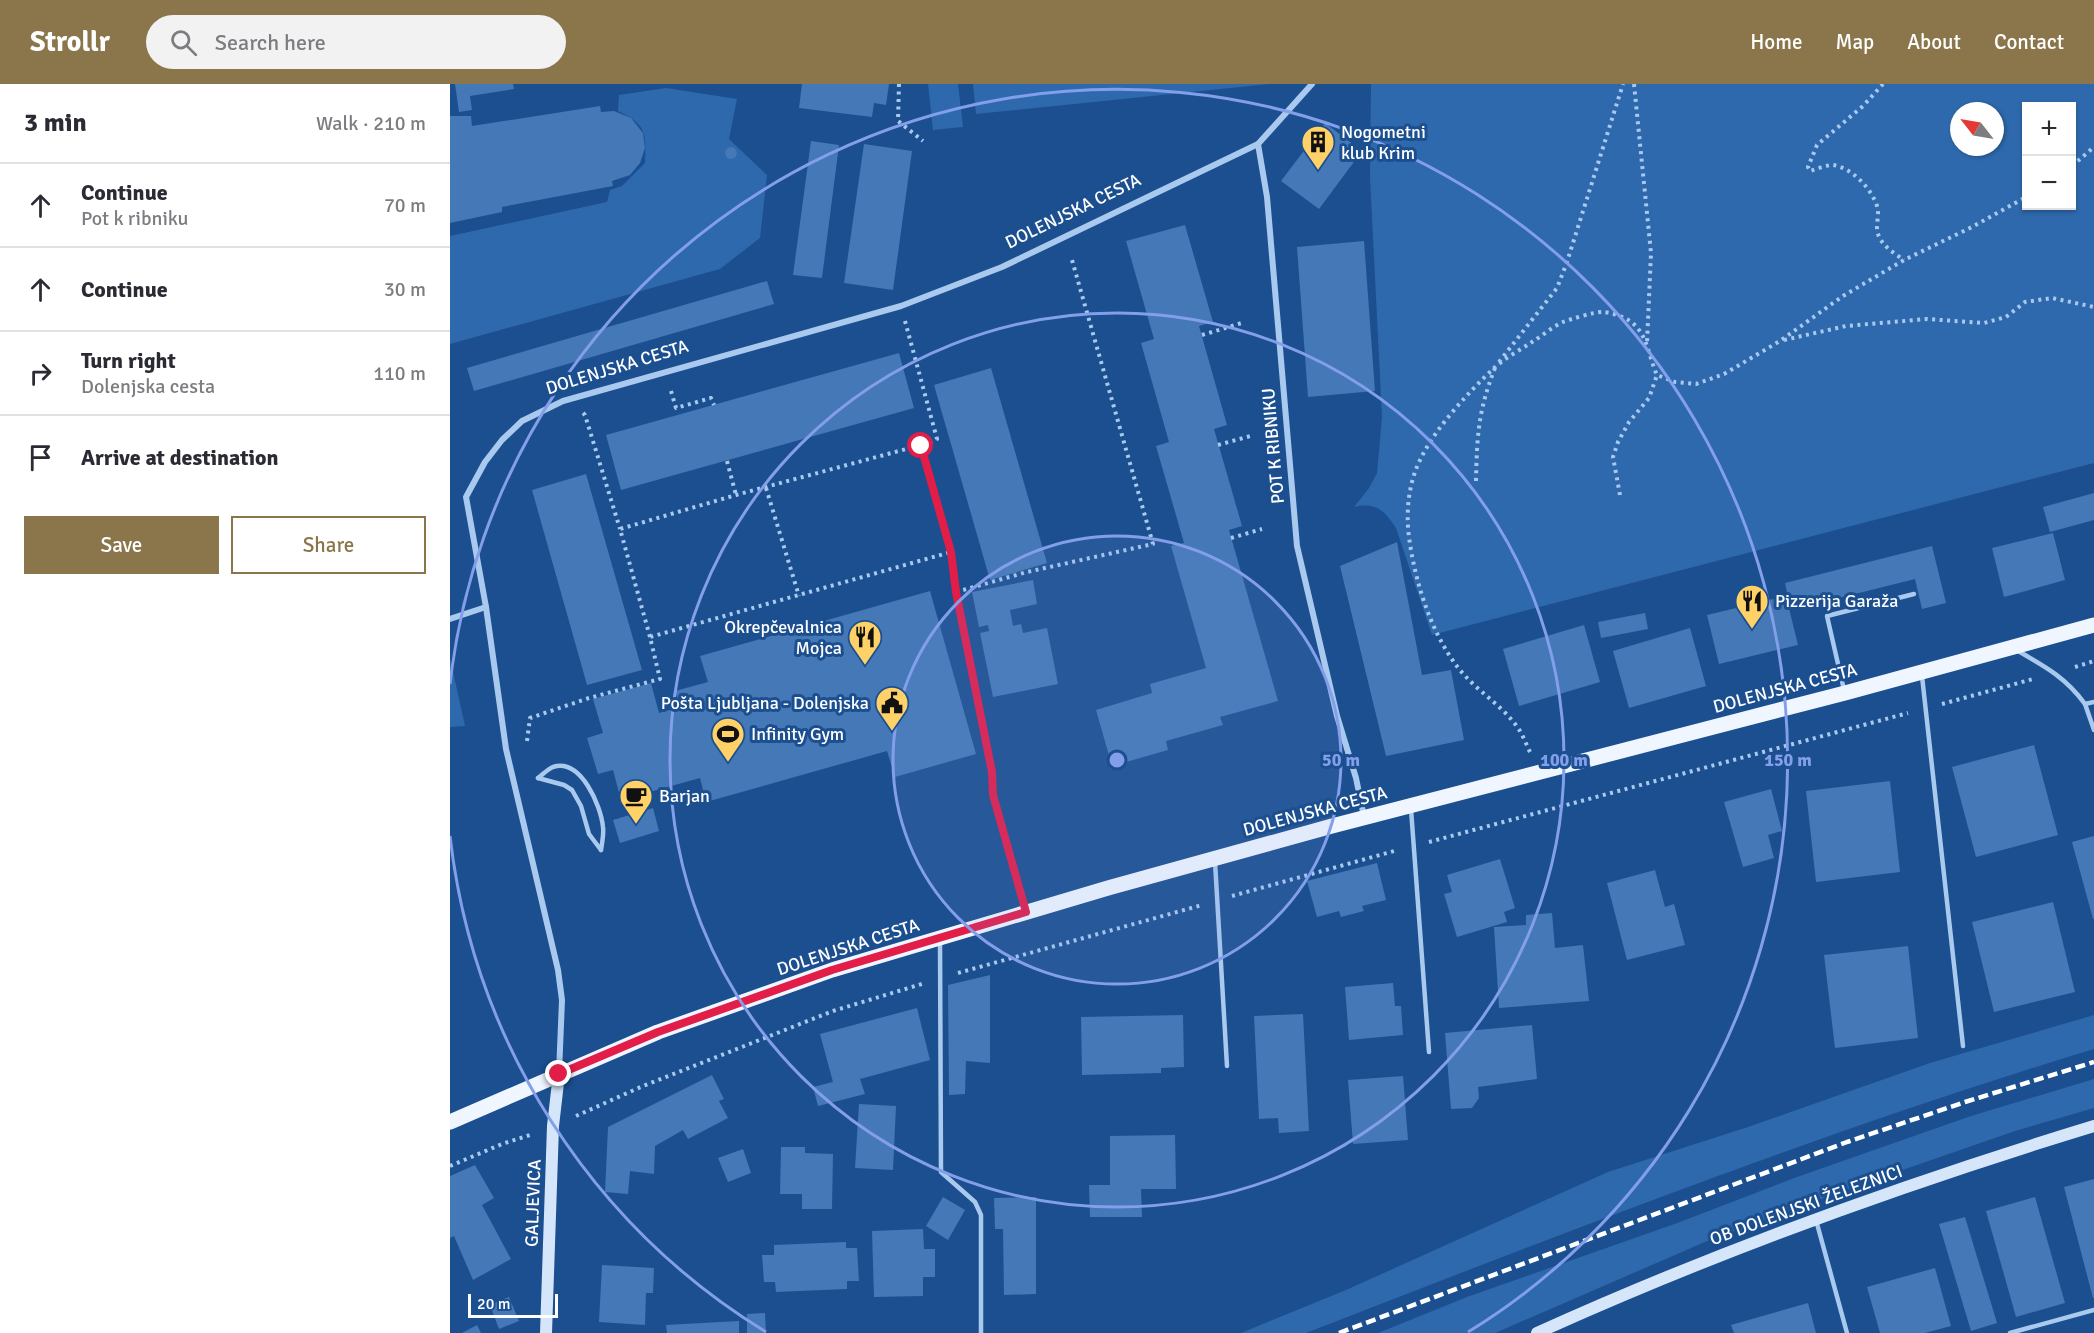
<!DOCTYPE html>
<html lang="en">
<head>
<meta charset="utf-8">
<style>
	body { margin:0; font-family:Signika,sans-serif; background:#f2f2f3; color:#2b2b33 }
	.controls { position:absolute; right:18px; top:18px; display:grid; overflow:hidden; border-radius:0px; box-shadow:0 2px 4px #0004 }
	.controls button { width:54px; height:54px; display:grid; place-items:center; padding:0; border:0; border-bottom:2px solid #e1e1e2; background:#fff; color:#2b2b33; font:30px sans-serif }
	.compass { position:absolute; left:1500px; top:18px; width:54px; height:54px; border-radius:50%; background:#fff; box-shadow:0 2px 4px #0004; rotate:301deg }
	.scale { position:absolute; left:18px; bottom:15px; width:90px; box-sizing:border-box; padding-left:6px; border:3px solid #fff; border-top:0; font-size:16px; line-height:21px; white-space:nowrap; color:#fff; -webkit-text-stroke:4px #1b4f8f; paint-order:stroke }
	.stop { position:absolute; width:18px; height:18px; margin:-14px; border:4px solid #e11d48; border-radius:50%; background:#fff }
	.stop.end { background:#e11d48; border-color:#fff; box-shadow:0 2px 6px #0008 }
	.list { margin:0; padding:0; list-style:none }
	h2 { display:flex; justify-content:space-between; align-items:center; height:78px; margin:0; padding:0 24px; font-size:26px }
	h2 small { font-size:20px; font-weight:400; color:#7c7c81 }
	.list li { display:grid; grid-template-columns:39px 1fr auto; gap:18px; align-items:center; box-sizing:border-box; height:84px; padding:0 24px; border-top:2px solid #e1e1e2 }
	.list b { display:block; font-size:22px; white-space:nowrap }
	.list p { margin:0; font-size:20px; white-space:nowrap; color:#7c7c81 }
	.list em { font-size:20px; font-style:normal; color:#7c7c81 }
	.actions { display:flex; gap:12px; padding:18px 24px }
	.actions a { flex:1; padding:14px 0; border:2px solid #8a764a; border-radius:0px; text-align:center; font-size:21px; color:#8a764a }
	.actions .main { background:#8a764a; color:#fff }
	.icon { flex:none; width:33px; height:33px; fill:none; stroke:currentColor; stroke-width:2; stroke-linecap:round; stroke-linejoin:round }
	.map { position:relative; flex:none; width:1644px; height:1249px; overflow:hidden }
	header { display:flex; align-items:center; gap:36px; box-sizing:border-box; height:84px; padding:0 30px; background:#8a764a; color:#fff }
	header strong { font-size:28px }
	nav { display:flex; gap:33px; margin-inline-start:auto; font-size:21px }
	.search { width:420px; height:54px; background:#f2f2f3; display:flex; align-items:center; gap:15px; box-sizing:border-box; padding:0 21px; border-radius:33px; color:#7c7c81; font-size:22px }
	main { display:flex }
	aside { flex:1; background:#fff }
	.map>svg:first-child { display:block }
	.green { fill:#2e69ad; fill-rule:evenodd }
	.building { fill:#4478b7 }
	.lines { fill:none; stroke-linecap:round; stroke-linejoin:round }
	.path { stroke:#a9c9ee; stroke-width:4; stroke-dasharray:3 4.5; stroke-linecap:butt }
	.lane { stroke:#a9c9ee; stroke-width:4.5 }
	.street { stroke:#a9c9ee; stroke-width:6 }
	.secondary { stroke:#d6e6fa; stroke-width:12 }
	.primary { stroke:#f0f6ff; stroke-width:15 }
	.rail { stroke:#fff; stroke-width:4.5; stroke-dasharray:10 4.5; stroke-linecap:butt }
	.route { stroke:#e11d48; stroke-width:8 }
	.ring { fill:none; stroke:#839eea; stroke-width:3 }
	.labels { text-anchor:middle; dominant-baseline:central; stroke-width:6; stroke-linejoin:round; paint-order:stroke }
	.poi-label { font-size:18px; fill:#fff; stroke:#1b4f8f; text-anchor:start }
	.street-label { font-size:18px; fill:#fff; stroke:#1b4f8f }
	.centre { fill:#839eea; stroke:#1b4f8f; stroke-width:3 }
	.ring-label { font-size:18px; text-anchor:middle; font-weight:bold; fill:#839eea; stroke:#1b4f8f; stroke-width:6; stroke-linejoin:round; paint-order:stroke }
</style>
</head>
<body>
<header>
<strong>Strollr</strong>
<div class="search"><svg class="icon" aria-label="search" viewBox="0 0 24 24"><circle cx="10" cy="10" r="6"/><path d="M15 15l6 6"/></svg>Search here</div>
<nav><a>Home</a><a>Map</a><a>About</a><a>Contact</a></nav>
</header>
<main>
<aside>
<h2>3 min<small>Walk · 210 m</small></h2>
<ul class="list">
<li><svg class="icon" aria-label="ahead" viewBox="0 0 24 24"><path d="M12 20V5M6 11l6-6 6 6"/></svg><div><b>Continue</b><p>Pot k ribniku</p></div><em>70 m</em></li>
<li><svg class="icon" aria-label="ahead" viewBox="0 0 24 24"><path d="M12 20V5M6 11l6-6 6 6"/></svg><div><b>Continue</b></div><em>30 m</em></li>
<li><svg class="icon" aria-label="right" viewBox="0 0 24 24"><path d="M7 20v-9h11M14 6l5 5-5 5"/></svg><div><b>Turn right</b><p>Dolenjska cesta</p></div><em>110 m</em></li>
<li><svg class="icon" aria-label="arrive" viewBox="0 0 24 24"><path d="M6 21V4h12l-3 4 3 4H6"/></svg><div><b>Arrive at destination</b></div></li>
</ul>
<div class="actions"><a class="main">Save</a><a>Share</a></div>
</aside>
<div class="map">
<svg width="1644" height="1249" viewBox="0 0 1644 1249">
	<rect width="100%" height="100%" fill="#1b4f8f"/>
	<g class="green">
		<path d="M 478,0 L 508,0 L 513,43 L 483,46 Z"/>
		<path d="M 523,0 L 819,0 L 526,30 Z"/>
		<path d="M 921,0 L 1644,0 L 1644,379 L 982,551 L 946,444 C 934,426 926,418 904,423 L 919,404 L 927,389 L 932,333 L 920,93 ZM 1576,22 L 1622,22 L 1622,122 L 1576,122 ZM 1509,27 L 1545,27 L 1545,63 L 1509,63 Z"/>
		<path d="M 216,4 L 287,15 L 279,55 L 317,91 L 310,154 L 270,185 L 0,260 L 0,152 L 157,118 L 160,106 L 172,102 L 195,79 C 196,49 197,41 168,27 L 169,11 Z"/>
		<path d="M 0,574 L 15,642 L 0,643 Z"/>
		<path d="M 1644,931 L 1644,965 C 1377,1046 1116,1148 856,1249 L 791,1249 L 896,1206 L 1158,1088 L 1298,1043 L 1480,979 Z"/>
		<path d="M 1644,995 L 1644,1024 L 1565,1047 L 1415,1099 L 1255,1158 L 1045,1249 L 928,1249 L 1017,1213 L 1230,1138 L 1347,1093 L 1521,1032 Z"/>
	</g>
	<g class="building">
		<path d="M 5,0 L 63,0 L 64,5 L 20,12 L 22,26 L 9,28 Z"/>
		<path d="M 352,0 L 439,0 L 436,21 L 424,19 L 422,33 L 349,24 Z"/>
		<path d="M 150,22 L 151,28 L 164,27 L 181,34 L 193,49 L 195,64 L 190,79 L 180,91 L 162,97 L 163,102 L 52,123 L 52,128 L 0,139 L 0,32 L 21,32 L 22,42 Z"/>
		<path d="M 875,39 L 912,67 L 869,125 L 831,97 Z"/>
		<path d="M 361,57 L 389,61 L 372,194 L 343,191 Z"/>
		<path d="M 414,60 L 462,67 L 443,206 L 394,199 Z"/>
		<circle cx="281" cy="69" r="6"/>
		<path d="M 735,141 L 763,238 L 749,242 L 777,341 L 764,345 L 792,442 L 779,446 L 828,617 L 770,633 L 773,641 L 716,657 L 718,666 L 662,682 L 646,626 L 702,609 L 700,600 L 756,584 L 721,462 L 734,459 L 706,362 L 719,358 L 691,259 L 704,255 L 676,157 Z"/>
		<path d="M 914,157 L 925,307 L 858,313 L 847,163 Z"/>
		<path d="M 317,197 L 324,220 L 24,307 L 17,284 Z"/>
		<path d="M 449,269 L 464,324 L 171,406 L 156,351 Z"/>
		<path d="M 541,284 L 597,479 L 540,496 L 484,301 Z"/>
		<path d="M 136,390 L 192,586 L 137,601 L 82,406 Z"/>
		<path d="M 1644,409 L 1644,436 L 1600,448 L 1593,423 Z"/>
		<path d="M 1603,449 L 1615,496 L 1554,513 L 1542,464 Z"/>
		<path d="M 947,458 L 972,591 L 1001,586 L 1014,656 L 936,672 L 890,482 Z"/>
		<path d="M 1482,462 L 1496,519 L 1472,525 L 1465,495 L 1341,526 L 1335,499 Z"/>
		<path d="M 583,496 L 587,520 L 560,526 L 563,542 L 571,540 L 573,549 L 597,544 L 608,600 L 543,613 L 530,549 L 539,547 L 538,541 L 529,543 L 522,508 Z"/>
		<path d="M 480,507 L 526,670 L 445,693 L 437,667 L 256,718 L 250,694 L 171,716 L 163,686 L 148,690 L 137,654 L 153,649 L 143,615 L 201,599 L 209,629 L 230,623 L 225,607 L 258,598 L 250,572 Z"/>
		<path d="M 1336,512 L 1348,561 L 1269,580 L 1257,531 Z"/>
		<path d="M 1195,529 L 1198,545 L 1151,554 L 1148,538 Z"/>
		<path d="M 1134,541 L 1150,598 L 1069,622 L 1053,565 Z"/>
		<path d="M 1240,544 L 1256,602 L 1179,624 L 1163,567 Z"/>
		<path d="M 1584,661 L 1608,751 L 1526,773 L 1502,683 Z"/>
		<path d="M 1440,697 L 1450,788 L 1366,798 L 1356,707 Z"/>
		<path d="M 1321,705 L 1332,747 L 1318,751 L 1324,774 L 1293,783 L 1274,718 Z"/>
		<path d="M 203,724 L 209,747 L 170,759 L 163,736 Z"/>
		<path d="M 1644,752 L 1644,835 L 1643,835 L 1622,758 Z"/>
		<path d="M 1050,775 L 1065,824 L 1054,828 L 1057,838 L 1007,853 L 994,810 L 1002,808 L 997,791 Z"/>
		<path d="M 927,779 L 936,816 L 912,822 L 914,827 L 891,833 L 889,827 L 867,833 L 857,797 Z"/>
		<path d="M 1205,786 L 1215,823 L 1224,820 L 1235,861 L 1177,876 L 1157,799 Z"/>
		<path d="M 1603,818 L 1625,908 L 1544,928 L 1522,838 Z"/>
		<path d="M 1102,829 L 1105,864 L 1133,861 L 1139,917 L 1049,924 L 1044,843 L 1076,841 L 1076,831 Z"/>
		<path d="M 1458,862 L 1468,954 L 1385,964 L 1374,871 Z"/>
		<path d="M 540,891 L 540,979 L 516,977 L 515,1010 L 499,1011 L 498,901 Z"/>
		<path d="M 943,899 L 945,922 L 951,922 L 953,951 L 899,956 L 895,903 Z"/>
		<path d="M 467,924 L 480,976 L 410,995 L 415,1010 L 368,1022 L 363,1003 L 383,998 L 370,950 Z"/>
		<path d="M 853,930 L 859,1047 L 829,1049 L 828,1034 L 809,1035 L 804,932 Z"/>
		<path d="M 733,931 L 734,983 L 711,984 L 711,989 L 632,991 L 631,933 Z"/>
		<path d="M 1082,941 L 1087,995 L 1028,1003 L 1029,1014 L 1022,1024 L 1001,1025 L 995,949 Z"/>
		<path d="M 262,991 L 274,1015 L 269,1017 L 278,1034 L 238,1055 L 233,1046 L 205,1062 L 204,1090 L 180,1087 L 178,1110 L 155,1108 L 158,1043 Z"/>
		<path d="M 953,992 L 958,1056 L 903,1060 L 898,996 Z"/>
		<path d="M 409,1020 L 446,1022 L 443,1086 L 405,1084 Z"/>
		<path d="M 725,1051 L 726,1105 L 691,1105 L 692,1133 L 640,1133 L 639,1101 L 660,1101 L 660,1052 Z"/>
		<path d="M 331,1063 L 355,1063 L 355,1069 L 383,1070 L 382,1125 L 352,1125 L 352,1110 L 330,1110 Z"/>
		<path d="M 293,1065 L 301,1089 L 278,1098 L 268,1074 Z"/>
		<path d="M 25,1081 L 44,1114 L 32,1121 L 61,1175 L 23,1196 L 4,1152 L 0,1154 L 0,1092 Z"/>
		<path d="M 1644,1095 L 1644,1214 L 1643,1214 L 1614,1103 Z"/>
		<path d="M 493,1113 L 515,1126 L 498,1156 L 476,1142 Z"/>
		<path d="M 586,1113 L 586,1210 L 554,1211 L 553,1145 L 545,1145 L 544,1114 Z"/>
		<path d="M 1585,1113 L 1615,1219 L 1566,1233 L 1536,1127 Z"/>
		<path d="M 1515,1133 L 1547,1239 L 1521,1247 L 1489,1140 Z"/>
		<path d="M 473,1145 L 474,1165 L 485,1165 L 485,1193 L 473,1193 L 473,1212 L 424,1213 L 422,1147 Z"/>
		<path d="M 396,1158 L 396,1164 L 407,1164 L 409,1197 L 397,1197 L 397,1205 L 326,1208 L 325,1198 L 314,1198 L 312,1171 L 324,1171 L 324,1161 Z"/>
		<path d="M 152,1181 L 204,1184 L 203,1209 L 196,1209 L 195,1241 L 149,1238 Z"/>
		<path d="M 1485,1184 L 1501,1242 L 1475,1249 L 1430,1249 L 1417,1203 Z"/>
		<path d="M 59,1213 L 69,1237 L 49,1245 L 40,1221 Z"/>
		<path d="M 1358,1219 L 1366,1249 L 1284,1249 L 1281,1241 Z"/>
		<path d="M 315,1229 L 316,1249 L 297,1249 L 297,1230 Z"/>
		<path d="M 289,1237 L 289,1249 L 217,1249 L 216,1241 Z"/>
		<path d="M 27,1241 L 31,1249 L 12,1249 Z"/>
	</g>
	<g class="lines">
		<g class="path">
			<path d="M 449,0 L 448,37 L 473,57"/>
			<path d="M 1184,0 L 1201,169 L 1197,259"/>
			<path d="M 1433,0 L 1413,22 L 1367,61 L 1358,83 L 1360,87 C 1367,85 1376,81 1383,81 C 1402,84 1421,104 1427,122 C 1430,131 1425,141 1428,150 C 1432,162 1444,169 1454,176"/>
			<path d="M 1622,82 L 1644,63"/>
			<path d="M 455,237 L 487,355 L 471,361 L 501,468 L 506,508 L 542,688 L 542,711 L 571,809"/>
			<path d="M 752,251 L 795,238"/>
			<path d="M 1334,256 L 1396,242 L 1477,235 L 1534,239 L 1556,233 L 1575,218 L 1602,214 L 1644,223"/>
			<path d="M 1049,278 L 1107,204 L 1117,178 L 1173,0"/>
			<path d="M 221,307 L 226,324 L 261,314 L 264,321"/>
			<path d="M 133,329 L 135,331 L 170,445"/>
			<path d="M 768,361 L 804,351"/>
			<path d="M 277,377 L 286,411"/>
			<path d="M 1026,397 C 1027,352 1028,327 1045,284"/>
			<path d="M 316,404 L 349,512"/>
			<path d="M 1170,411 L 1163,373 L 1168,358 L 1179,338 L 1199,314 L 1207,291"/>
			<path d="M 781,454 L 812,445"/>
			<path d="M 506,508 L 577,488 L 703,460 L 622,176"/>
			<path d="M 200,553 L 170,445 L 286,411 L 471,361"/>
			<path d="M 1625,583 L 1644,577"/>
			<path d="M 1492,620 L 1583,595"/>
			<path d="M 77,657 L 80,634 L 139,614 L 210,595 L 200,553 L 501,468"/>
			<path d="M 1080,668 C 1076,660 1073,651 1068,644 C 1055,625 1035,612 1019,596 C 986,563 967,506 960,460 C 956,436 957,411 965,388 C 978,351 1016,311 1044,284 C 1055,274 1070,266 1082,258 C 1092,252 1102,243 1113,238 C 1121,235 1144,228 1152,228 C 1158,228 1169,231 1174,234 C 1197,243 1198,272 1207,291 L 1225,298 L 1246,300 L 1274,290 L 1330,257 L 1393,212 L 1454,176 L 1522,143 L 1576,113"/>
			<path d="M 979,758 L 1458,629"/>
			<path d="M 782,812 L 948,766"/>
			<path d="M 508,889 L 752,821"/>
			<path d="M 126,1032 L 193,1002 L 383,927 L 475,899"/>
			<path d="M 0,1082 L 52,1060 L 83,1050"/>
		</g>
		<g class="lane">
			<path d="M 1568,567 C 1596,583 1616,594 1635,620 L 1644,618"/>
			<path d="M 1472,592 L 1513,962"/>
			<path d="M 1394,606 L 1377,532 L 1464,510"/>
			<path d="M 1635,620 L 1644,646"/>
			<path d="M 88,694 C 92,691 98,685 103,683 C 131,674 151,722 153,743 C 154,750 152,759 151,766"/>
			<path d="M 88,694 L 114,701 L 122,706 L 131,722 L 139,750 L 151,766"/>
			<path d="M 961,725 L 979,968"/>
			<path d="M 765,778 L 777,982"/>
			<path d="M 490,856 L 491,1088 L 525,1118 L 531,1131 L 531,1249"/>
			<path d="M 1366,1136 L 1397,1249"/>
			<path d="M 1560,1249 L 1644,1226"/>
		</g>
		<g class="street">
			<path d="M 808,60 L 817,113 L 847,462 L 887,632 L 906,694 L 914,733"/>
			<path d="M 0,535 L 36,523"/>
			<path d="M 109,989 L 112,916 L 108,886 L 56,665 L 36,523 L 16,413 L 35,378 L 52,356 L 72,337 L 113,317 L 451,222 L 552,183 L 808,60 L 862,0"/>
		</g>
		<g class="secondary">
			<path d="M 96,1249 L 103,1042 L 109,990"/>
			<path d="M 1087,1249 C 1268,1167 1454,1100 1644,1042"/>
		</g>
		<path class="primary" d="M 0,1038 L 208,948 L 382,886 L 658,804 L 882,742 L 1395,609 L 1644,541"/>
		<path class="rail" d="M 889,1249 L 1397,1058 L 1515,1018 L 1644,978"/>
	</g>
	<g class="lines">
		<path class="route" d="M 109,990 L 208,948 L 382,886 L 576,828 L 543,711 L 542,688 L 506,508 L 501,468 L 471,362"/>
	</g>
	<circle cx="667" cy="676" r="224" fill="#839eea" fill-opacity=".12"/>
	<g class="ring">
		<circle cx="667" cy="676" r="224"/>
		<circle cx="667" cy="676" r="447"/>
		<path d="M316 1248A671 671 0 0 1 0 752M0 600A671 671 0 1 1 1018 1248"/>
	</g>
	<defs>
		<g id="building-pin" transform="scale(1.725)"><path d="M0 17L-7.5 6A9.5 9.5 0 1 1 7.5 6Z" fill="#ffd166" stroke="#1b4f8f"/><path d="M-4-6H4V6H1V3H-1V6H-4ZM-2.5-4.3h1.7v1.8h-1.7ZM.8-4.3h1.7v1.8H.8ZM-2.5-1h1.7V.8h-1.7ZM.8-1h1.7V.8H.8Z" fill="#111"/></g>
		<g id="restaurant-pin" transform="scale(1.725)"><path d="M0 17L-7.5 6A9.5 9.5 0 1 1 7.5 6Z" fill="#ffd166" stroke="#1b4f8f"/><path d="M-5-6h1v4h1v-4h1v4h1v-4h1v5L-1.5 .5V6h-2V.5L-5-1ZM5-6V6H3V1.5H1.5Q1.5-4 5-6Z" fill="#111"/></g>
		<g id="civic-pin" transform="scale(1.725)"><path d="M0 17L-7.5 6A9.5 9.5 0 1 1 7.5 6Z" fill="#ffd166" stroke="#1b4f8f"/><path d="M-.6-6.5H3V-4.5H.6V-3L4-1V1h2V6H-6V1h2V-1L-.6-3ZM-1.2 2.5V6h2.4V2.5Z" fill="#111"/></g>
		<g id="stadium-pin" transform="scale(1.725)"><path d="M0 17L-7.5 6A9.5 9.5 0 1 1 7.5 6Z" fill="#ffd166" stroke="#1b4f8f"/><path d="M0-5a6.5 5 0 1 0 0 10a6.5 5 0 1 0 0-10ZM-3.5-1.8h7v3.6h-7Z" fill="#111"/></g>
		<g id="cafe-pin" transform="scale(1.725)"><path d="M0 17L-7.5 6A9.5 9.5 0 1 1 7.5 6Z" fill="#ffd166" stroke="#1b4f8f"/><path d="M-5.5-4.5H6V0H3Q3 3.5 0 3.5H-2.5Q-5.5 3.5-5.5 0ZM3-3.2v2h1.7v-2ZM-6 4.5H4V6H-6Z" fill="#111"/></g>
	</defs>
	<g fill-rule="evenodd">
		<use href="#building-pin" x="868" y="58"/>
		<use href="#restaurant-pin" x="1302" y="517"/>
		<use href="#restaurant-pin" x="415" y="553"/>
		<use href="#civic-pin" x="442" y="619"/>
		<use href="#stadium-pin" x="278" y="650"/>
		<use href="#cafe-pin" x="186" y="712"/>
	</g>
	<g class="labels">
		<g class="poi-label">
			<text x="891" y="48">Nogometni<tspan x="891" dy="21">klub Krim</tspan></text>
			<text x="1325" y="517">Pizzerija Garaža</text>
			<text x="392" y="543" text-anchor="end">Okrepčevalnica<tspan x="392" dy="21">Mojca</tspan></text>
			<text x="419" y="619" text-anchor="end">Pošta Ljubljana - Dolenjska</text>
			<text x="301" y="650">Infinity Gym</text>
			<text x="209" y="712">Barjan</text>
		</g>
		<g class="street-label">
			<text transform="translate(623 127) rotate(-26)">DOLENJSKA CESTA</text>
			<text transform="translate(167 283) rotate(-17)">DOLENJSKA CESTA</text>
			<text transform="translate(823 362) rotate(-95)">POT K RIBNIKU</text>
			<text transform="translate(1335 604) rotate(-15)">DOLENJSKA CESTA</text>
			<text transform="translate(865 727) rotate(-15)">DOLENJSKA CESTA</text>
			<text transform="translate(398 863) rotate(-18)">DOLENJSKA CESTA</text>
			<text transform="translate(83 1119) rotate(-88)">GALJEVICA</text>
			<text transform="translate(1356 1121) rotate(-20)">OB DOLENJSKI ŽELEZNICI</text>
		</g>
	</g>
	<circle cx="667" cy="676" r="9" class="centre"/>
	<g class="ring-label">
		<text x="891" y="682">50 m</text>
		<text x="1114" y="682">100 m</text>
		<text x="1338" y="682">150 m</text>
	</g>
</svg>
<div class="controls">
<button>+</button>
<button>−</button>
</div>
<svg class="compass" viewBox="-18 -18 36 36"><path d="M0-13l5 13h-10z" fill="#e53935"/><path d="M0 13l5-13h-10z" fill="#7c7c81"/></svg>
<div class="scale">20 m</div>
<div class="stop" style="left:471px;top:362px"></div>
<div class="stop end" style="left:109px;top:990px"></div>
</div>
</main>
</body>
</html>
